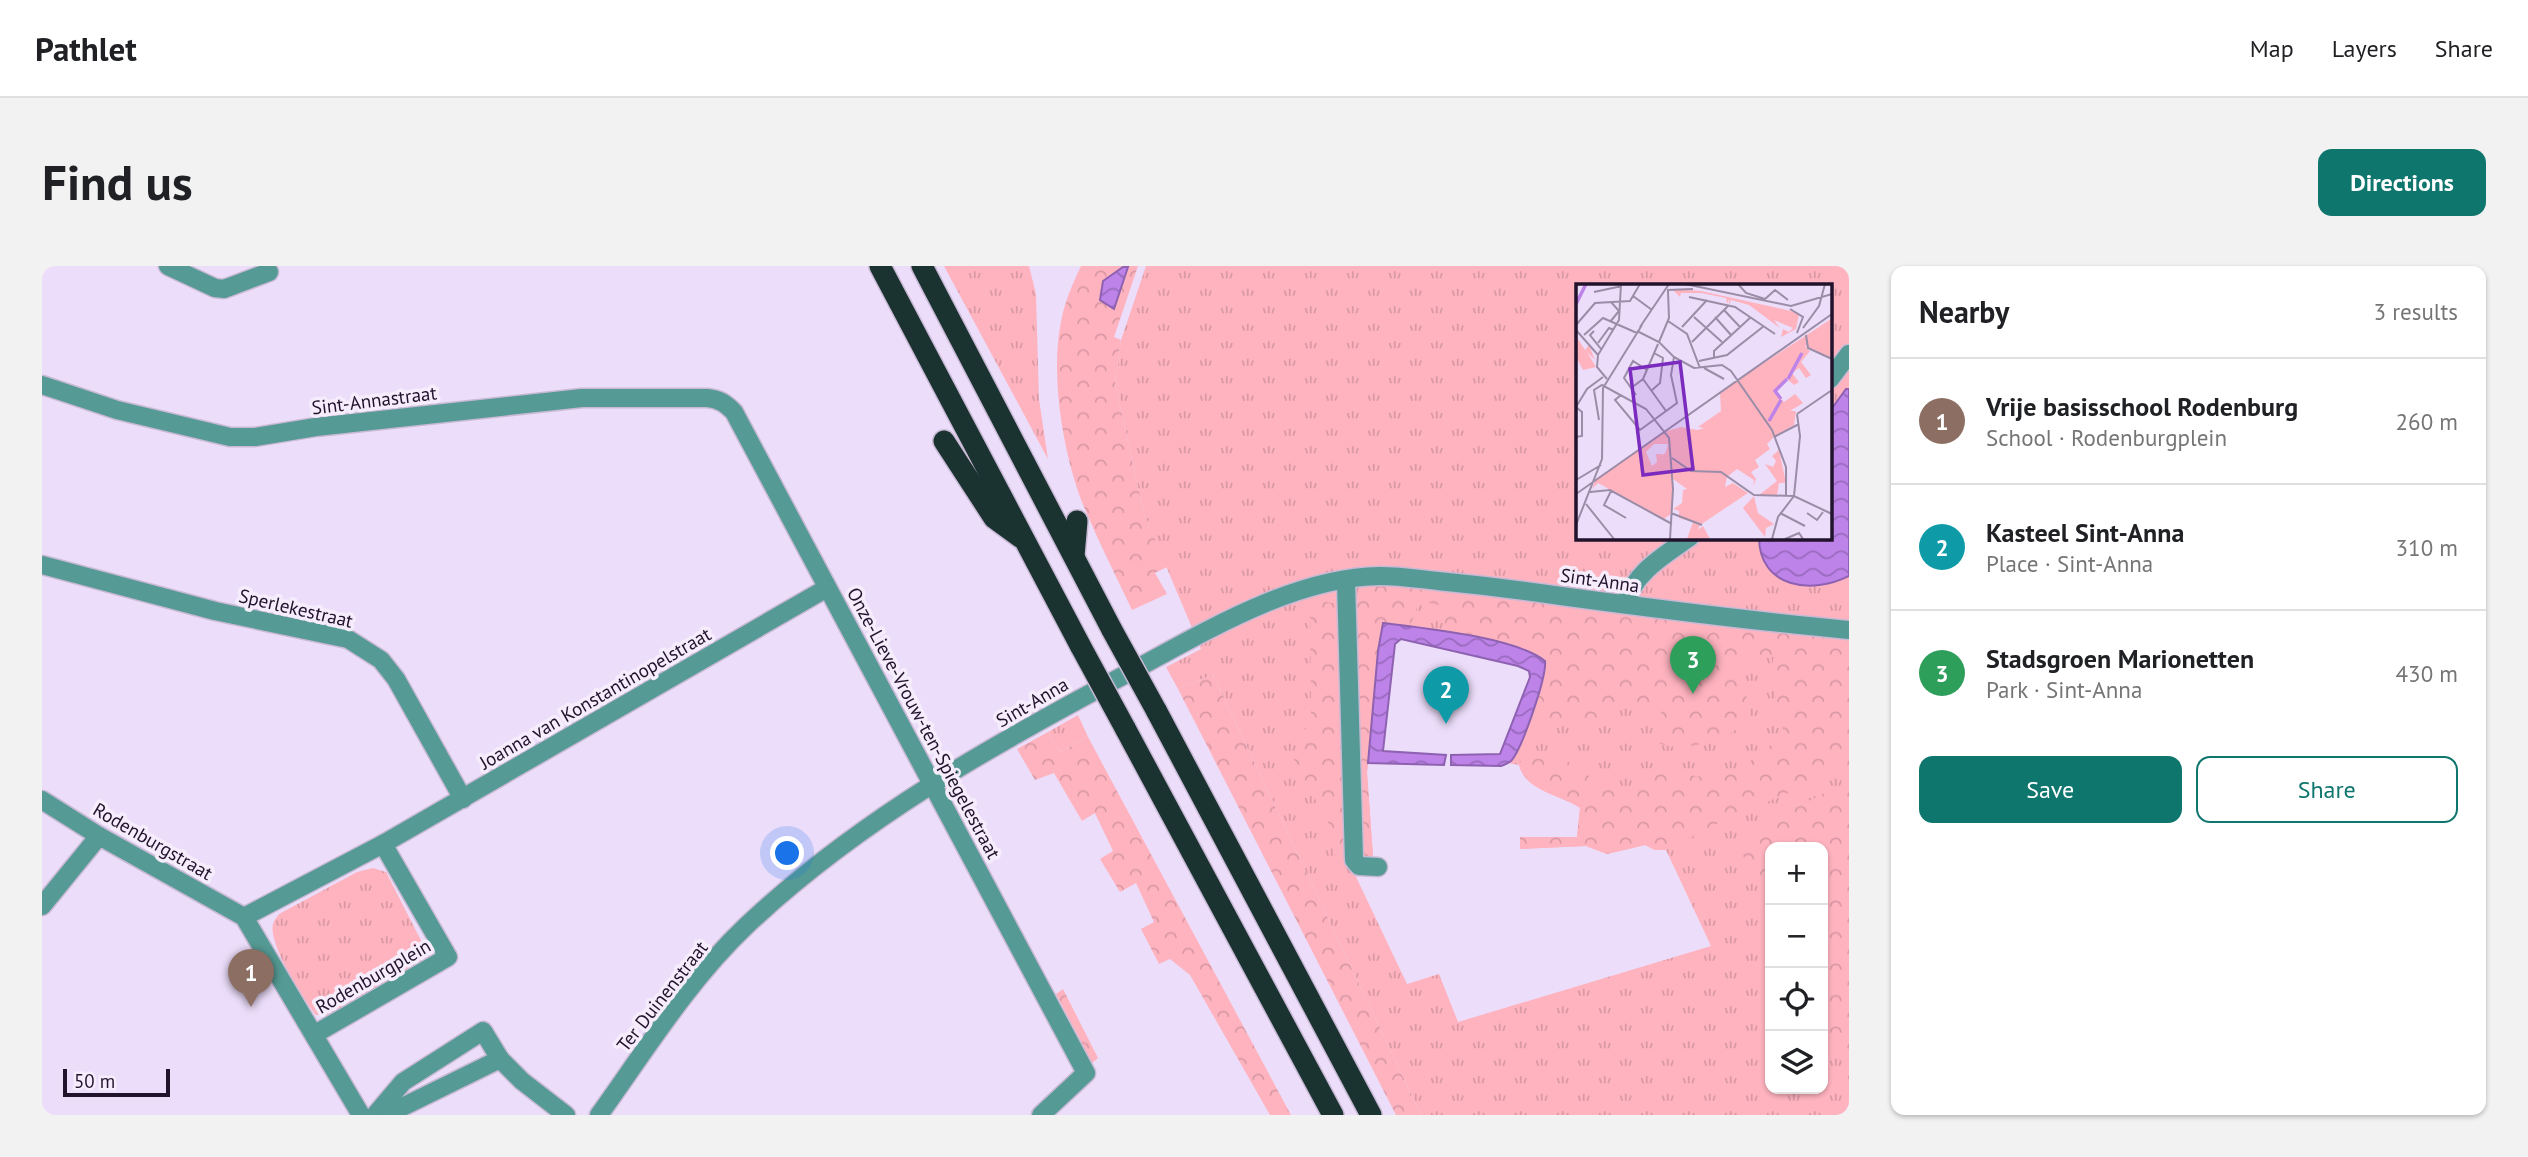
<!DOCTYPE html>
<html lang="en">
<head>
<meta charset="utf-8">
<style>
	body { margin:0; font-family:"PT Sans",sans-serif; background:#f2f2f2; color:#202124 }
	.controls { position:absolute; right:21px; bottom:21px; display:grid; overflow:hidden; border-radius:14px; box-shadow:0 2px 5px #0004 }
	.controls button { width:63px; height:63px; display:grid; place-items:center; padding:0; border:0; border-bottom:2px solid #e0e0e0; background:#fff; color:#202124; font:35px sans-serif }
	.scale { position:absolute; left:21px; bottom:18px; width:107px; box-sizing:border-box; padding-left:7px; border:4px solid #22132d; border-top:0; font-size:19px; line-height:24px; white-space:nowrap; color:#22132d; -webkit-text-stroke:5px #f5edfc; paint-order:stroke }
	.you { position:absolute; left:746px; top:588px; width:24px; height:24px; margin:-18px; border:5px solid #fff; border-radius:50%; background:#1a73e8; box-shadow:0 0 0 10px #1a73e833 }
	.badge { display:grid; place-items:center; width:46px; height:46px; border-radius:50%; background:#0f766e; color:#fff; font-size:23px; font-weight:700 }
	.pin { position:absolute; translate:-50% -58px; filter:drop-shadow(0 2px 4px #0008) }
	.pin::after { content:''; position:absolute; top:37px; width:24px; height:21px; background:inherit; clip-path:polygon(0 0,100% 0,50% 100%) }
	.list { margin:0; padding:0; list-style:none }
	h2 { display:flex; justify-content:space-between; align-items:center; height:91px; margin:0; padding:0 28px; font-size:30px }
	h2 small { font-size:23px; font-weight:400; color:#757577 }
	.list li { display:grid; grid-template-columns:46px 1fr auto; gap:21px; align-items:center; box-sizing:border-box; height:126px; padding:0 28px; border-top:2px solid #e0e0e0 }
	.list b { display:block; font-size:26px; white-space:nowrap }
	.list p { margin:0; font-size:23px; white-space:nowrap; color:#757577 }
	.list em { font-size:23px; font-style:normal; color:#757577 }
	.actions { display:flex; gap:14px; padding:21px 28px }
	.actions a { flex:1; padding:16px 0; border:2px solid #0f766e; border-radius:14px; text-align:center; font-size:24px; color:#0f766e }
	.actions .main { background:#0f766e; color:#fff }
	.icon { flex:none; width:38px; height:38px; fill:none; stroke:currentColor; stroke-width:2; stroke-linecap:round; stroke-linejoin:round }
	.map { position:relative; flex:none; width:1807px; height:849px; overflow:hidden; border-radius:14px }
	header { display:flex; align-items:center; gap:42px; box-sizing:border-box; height:98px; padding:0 35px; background:#fff; border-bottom:2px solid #e0e0e0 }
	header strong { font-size:33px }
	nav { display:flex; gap:38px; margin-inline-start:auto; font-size:24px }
	.intro { display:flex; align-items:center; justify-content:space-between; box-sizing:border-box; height:168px; padding:0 42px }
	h1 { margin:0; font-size:49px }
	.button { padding:18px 32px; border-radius:14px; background:#0f766e; color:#fff; font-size:24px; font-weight:700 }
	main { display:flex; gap:42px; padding:0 42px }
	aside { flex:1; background:#fff; border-radius:14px; box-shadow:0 2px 5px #0004 }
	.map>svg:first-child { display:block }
	.grass { fill:url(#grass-tufts); fill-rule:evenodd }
	.forest { fill:url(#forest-crowns) }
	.water { fill:url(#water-waves); stroke:#8e61b1; stroke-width:2 }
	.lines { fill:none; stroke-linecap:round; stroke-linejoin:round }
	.minor-casing { stroke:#c8b9d5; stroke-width:21 }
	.highway-casing { stroke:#c8b9d5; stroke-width:24 }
	.minor { stroke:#559a94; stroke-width:18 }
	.highway { stroke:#1a3230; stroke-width:21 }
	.highway-bridge-casing { stroke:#c8b9d5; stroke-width:24; stroke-linecap:butt }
	.highway-bridge { stroke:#1a3230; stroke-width:21 }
	.labels { text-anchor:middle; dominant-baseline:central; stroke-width:7; stroke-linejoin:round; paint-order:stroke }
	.street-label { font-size:19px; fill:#22132d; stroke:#f5edfc }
	.inset-river { fill:none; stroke:#bd83e9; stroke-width:3.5 }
	.inset-road { fill:none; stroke:#9b8ca8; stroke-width:2 }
	.view { fill:#7b2cbf; fill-opacity:0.15; stroke:#7b2cbf; stroke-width:3.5 }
	.inset-edge { fill:none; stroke:#22132d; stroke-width:3.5 }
</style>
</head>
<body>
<header>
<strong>Pathlet</strong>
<nav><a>Map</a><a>Layers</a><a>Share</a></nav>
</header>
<div class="intro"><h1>Find us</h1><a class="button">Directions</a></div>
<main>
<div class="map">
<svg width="1807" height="849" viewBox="0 0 1807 849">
	<defs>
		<pattern id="grass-tufts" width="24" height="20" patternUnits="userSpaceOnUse" patternTransform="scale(1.75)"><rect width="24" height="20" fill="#feb3bf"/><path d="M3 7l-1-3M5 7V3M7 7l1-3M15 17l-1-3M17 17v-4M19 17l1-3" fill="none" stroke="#d999a4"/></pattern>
		<pattern id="forest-crowns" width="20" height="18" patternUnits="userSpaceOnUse" patternTransform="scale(1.75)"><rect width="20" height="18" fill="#feb3bf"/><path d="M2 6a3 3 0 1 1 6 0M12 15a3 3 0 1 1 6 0" fill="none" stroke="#d999a4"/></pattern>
		<pattern id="water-waves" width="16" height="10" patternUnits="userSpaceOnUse" patternTransform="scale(1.75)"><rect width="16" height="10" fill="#bd83e9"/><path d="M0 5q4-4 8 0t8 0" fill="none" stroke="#996abd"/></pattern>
	</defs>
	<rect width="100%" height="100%" fill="#ecddfa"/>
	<g class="grass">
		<path d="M 902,0 L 987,0 L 994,28 L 997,133 L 1006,193 Z"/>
		<path d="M 1104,0 L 1807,0 L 1807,849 L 1379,849 L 1171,409 L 1136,423 L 1124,401 L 1159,383 L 1102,248 L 1073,117 L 1079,74 ZM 1536,19 L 1788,19 L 1788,271 L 1536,271 ZM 1341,358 L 1504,403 L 1478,477 L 1466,497 L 1477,499 C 1483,525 1518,528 1538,542 L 1535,571 L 1478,571 L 1478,583 L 1544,580 L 1565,588 L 1603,579 L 1613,584 L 1624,584 L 1669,680 L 1416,756 L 1397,708 L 1365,718 L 1306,594 L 1331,590 L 1325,507 ZM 1728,581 L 1781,581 L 1781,823 L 1728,823 Z"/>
		<path d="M 1036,449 L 1046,471 L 1018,486 L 1006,466 Z"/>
		<path d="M 331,602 L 344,606 L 387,690 L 287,750 L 274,749 C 261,733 226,678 231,658 C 232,654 235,651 237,648 L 315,606 Z"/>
	</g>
	<g class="forest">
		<path d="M 1039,0 L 1096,0 L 1072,71 L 1079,74 L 1073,117 L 1102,248 L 1125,301 L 1113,307 L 1125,328 L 1090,344 C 1073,308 1055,273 1040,236 C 1021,187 1008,108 1019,56 C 1022,37 1031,17 1039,0 Z"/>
		<path d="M 1335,319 C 1408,324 1480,331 1553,340 C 1638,352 1721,366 1807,372 L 1807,502 L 1688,551 L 1624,584 L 1613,584 L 1603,579 L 1565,588 L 1544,580 L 1478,583 L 1478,571 L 1535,571 L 1538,542 L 1533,538 C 1513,529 1482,522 1477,498 L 1482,492 L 1490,489 L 1499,489 L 1530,497 L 1541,504 L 1552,516 L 1597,524 C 1617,490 1652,518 1683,510 C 1696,507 1729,478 1742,469 L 1728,405 L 1732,391 L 1695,387 L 1709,452 C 1689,473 1640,489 1614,476 L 1612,467 L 1620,444 L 1580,437 C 1557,471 1523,457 1489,448 L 1504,403 L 1478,381 L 1400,365 L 1406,341 L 1377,335 L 1368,361 L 1341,358 L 1336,385 L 1325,507 L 1331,590 L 1294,595 L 1289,562 L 1252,494 L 1253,483 L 1269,453 L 1268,333 L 1311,341 L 1316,328 Z"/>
		<path d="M 1171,409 L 1379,849 L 1354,849 L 1136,423 Z"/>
		<path d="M 1006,466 L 1018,486 L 1046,471 L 1249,849 L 1228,849 L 1148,709 L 1128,693 L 1117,698 L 1099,663 L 1112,656 L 1094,617 L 1078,626 L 1058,593 L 1071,585 L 1053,547 L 1040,555 L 1012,507 L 993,514 L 975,483 Z"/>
		<path d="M 1807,515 L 1807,814 L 1781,758 L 1781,581 L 1728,581 L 1728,647 L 1697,581 L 1698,574 L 1704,566 Z"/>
		<path d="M 1021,723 L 1056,792 L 1050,797 L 1014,728 Z"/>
	</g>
	<g class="water">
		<path d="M 1081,1 L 1086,1 L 1072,43 L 1058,34 L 1061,15 Z"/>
		<path d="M 1804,123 L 1807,123 L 1807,310 C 1770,329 1717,322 1717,271 L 1788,271 L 1788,145 Z"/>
		<path d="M 1341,357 C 1381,362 1473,371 1503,395 C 1505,410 1480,483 1469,495 C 1465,498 1464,498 1459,500 L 1409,499 L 1409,489 L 1458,488 L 1488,411 L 1487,405 L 1476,400 L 1359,373 L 1353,378 L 1341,485 L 1404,489 L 1402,499 L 1326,497 L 1336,385 Z"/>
	</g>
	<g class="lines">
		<g class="minor-casing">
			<g id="minor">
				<path d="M 126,0 L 173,22 L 182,23 L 227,6"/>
				<path d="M 1788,113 L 1807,88"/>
				<path d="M 0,119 L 75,144 L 188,171 L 213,171 L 274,161 L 540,132 L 665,132 C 677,133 683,137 692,146 L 1044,807 L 999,849"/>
				<path d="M 0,299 L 173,345 L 306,373 L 339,394 L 354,413 L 421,533"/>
				<path d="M 1304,315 L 1312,594 L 1317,600 L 1336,601"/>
				<path d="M 1583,338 C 1592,306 1623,289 1648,271"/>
				<path d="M 0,534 L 57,570 L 202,651 L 319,849"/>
				<path d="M 0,640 L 57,570"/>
				<path d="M 202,651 L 341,578 L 785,322"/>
				<path d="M 273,768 L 406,691 L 341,578"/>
				<path d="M 333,849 L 361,816 L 441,765 L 458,793"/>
				<path d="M 344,849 L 458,793 L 480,815 L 524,849"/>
				<path d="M 557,849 C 603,785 646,715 704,660 C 816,554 954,477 1090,405 C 1164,365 1253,311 1338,310 C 1358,310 1377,313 1396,315 C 1437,319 1478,324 1519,330 C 1615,343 1711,355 1807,364"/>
			</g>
		</g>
		<g class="highway-casing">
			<g id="highway">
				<path d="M 838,0 L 1039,381"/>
				<path d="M 880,0 L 1070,364"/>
				<path d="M 902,175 L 952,252 L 978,271"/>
				<path d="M 1032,290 L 1035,255"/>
				<path d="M 1114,444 L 1329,849"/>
				<path d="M 1083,462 L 1291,849"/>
			</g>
		</g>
		<use href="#minor" class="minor"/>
		<use href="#highway" class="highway"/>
		<g class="highway-bridge-casing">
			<g id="highway-bridge">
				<path d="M 1070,364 L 1114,444"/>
				<path d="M 1039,381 L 1083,462"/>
			</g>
		</g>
		<use href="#highway-bridge" class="highway-bridge"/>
	</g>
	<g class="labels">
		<g class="street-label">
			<text transform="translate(332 134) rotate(-7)">Sint-Annastraat</text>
			<text transform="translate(1558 314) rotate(8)">Sint-Anna</text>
			<text transform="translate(254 342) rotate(13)">Sperlekestraat</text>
			<text transform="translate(553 432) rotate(-30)">Joanna van Konstantinopelstraat</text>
			<text transform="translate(990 436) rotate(-30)">Sint-Anna</text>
			<text transform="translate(882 457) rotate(62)">Onze-Lieve-Vrouw-ten-Spiegelestraat</text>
			<text transform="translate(111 575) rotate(30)">Rodenburgstraat</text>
			<text transform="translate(331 710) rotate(-30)">Rodenburgplein</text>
			<text transform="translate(620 730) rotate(-52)">Ter Duinenstraat</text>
		</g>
	</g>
	<g transform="translate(1534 18)">
		<rect width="256" height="256" fill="#ecddfa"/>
		<path d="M 255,35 L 255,74 L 228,61 L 234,67 L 225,78 L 235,91 L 230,94 L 223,84 L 216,89 L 223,98 L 218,101 L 211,95 L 199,108 L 208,118 L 219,110 L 227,119 L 214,127 L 220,127 L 218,141 L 199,152 L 191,160 L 194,165 L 179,176 L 183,183 L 175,188 L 180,195 L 177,203 L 178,196 L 161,185 L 151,193 L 149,203 L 157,199 L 172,209 L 124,241 L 122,246 L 127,242 L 134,255 L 111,255 L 117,238 L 103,234 L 103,227 L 97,225 L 106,219 L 107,206 L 111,205 L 97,195 L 95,228 L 88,235 L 22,199 L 16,205 L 20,195 L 88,148 L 105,143 L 122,146 L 128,144 L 122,143 L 145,127 L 144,109 L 161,97 L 164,100 L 162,96 ZM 78,160 L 92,160 L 92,168 L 82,173 L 80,170 L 81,178 L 76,182 L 70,168 ZM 0,52 L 9,66 L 13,61 L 19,76 L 11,68 L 20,83 L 7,86 L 0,73 ZM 203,166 L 210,199 L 203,199 L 201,212 L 183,211 L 201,197 L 189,180 L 197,183 L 200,177 L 196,172 ZM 178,212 L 182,229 L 198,240 L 190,244 L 189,253 L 167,224 Z" fill="#feb3bf" fill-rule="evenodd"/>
		<path d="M 96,5 L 125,7 L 215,27 L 223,30 L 220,45 L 205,53 L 207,45 L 213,48 L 217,44 L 198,36 L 204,44 L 173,21 L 155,16 L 153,21 L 153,15 L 151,20 L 150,14 L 125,9 L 105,9 L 104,13 ZM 193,79 L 198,85 L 179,96 L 185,99 L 178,103 L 187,100 L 191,103 L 175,114 L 167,99 L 176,100 L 178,97 L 168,97 ZM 131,149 L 152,149 L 159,154 L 165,167 L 149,185 L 152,187 L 167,173 L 170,177 L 151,192 L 130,172 ZM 84,156 L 93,156 L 95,194 L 87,190 L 80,197 L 67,196 L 85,185 L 80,170 L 86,170 L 84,176 L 88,184 L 93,183 L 87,178 L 92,160 L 78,159 ZM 43,184 L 58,214 L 65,219 L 64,221 L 32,205 ZM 89,203 L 97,203 L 95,230 L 89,234 L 74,220 L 78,209 L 86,212 Z" fill="#feb3bf"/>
		<path class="inset-river" d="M 0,20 L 10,0M 212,95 L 226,69M 205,115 L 199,107 L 211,95M 193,137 L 205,116"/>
		<path class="inset-road" d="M 109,0 L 215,22 L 256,10M 162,0 L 170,9 L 189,15 L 199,6 L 212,16M 91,6 L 117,5M 18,8 L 46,2M 57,12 L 76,26M 113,13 L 159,23 L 199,50M 214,25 L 227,33 L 221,49M 148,26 L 164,43M 118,33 L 146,58M 139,33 L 155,51M 92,37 L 111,50 L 124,84M 34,38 L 43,27 L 35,18M 0,41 L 19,19 L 54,17 L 64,0M 64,43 L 93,0M 106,43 L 131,16M 227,44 L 243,22 L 249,0M 0,46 L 22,71M 18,47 L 14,51 L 25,65M 8,51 L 27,34 L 61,49M 230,51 L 232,64 L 256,75M 83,58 L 93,34 L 92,7M 116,58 L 152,22M 22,59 L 33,44 L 38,46M 98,73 L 118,84 L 146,81 L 155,87 L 196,146 L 210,183 L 210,212M 138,74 L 138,67 L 175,33M 123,77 L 151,71 L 188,42M 128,84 L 148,95M 31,95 L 21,83 L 22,71 L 43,36 L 45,0M 67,95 L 90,127M 55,104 L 67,95 L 82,60M 75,107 L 84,99 L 87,74 L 78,69M 45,111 L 39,116 L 64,146 L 101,119 L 95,91 L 98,73 L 83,58 L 61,47M 60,111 L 48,94 L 57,77 L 71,86M 0,123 L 11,105 L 27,93M 221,130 L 256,106M 23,136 L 18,106 L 26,101 L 70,125 L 93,154 L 97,205 L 94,255M 0,153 L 6,152 L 6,128 L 0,123M 198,153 L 223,140M 96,174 L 115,187 L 145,188 L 178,211 L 218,212 L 256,230M 0,196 L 25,181M 35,207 L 28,221 L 50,234M 14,208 L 34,206 L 96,240M 0,210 L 256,30M 218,212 L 224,152 L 221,130M 10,220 L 38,255M 95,229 L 126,241M 204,229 L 229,242M 231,229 L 241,236 L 247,228M 0,241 L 26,175 L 27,104 L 66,41M 196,255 L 202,233 L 218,212M 209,255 L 223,249 L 227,255"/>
		<path class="view" d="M 104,78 L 117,185 L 67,191 L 54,85 Z"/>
		<rect width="256" height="256" class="inset-edge"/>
	</g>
</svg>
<div class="controls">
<button>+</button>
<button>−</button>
<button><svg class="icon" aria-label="locate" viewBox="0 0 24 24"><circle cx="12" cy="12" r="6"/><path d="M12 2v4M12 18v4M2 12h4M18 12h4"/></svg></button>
<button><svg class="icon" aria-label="layers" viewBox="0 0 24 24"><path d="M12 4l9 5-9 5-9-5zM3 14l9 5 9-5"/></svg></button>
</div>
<div class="scale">50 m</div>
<div class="you"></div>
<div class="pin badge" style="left:209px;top:741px;background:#8d6e63">1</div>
<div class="pin badge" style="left:1404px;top:458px;background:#0f9aa8">2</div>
<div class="pin badge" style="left:1651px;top:428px;background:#2e9e5b">3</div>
</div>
<aside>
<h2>Nearby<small>3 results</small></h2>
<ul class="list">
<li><span class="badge" style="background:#8d6e63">1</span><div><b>Vrije basisschool Rodenburg</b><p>School · Rodenburgplein</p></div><em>260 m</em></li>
<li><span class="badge" style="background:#0f9aa8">2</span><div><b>Kasteel Sint-Anna</b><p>Place · Sint-Anna</p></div><em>310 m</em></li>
<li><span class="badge" style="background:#2e9e5b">3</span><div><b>Stadsgroen Marionetten</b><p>Park · Sint-Anna</p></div><em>430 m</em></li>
</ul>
<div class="actions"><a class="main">Save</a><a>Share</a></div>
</aside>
</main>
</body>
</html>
